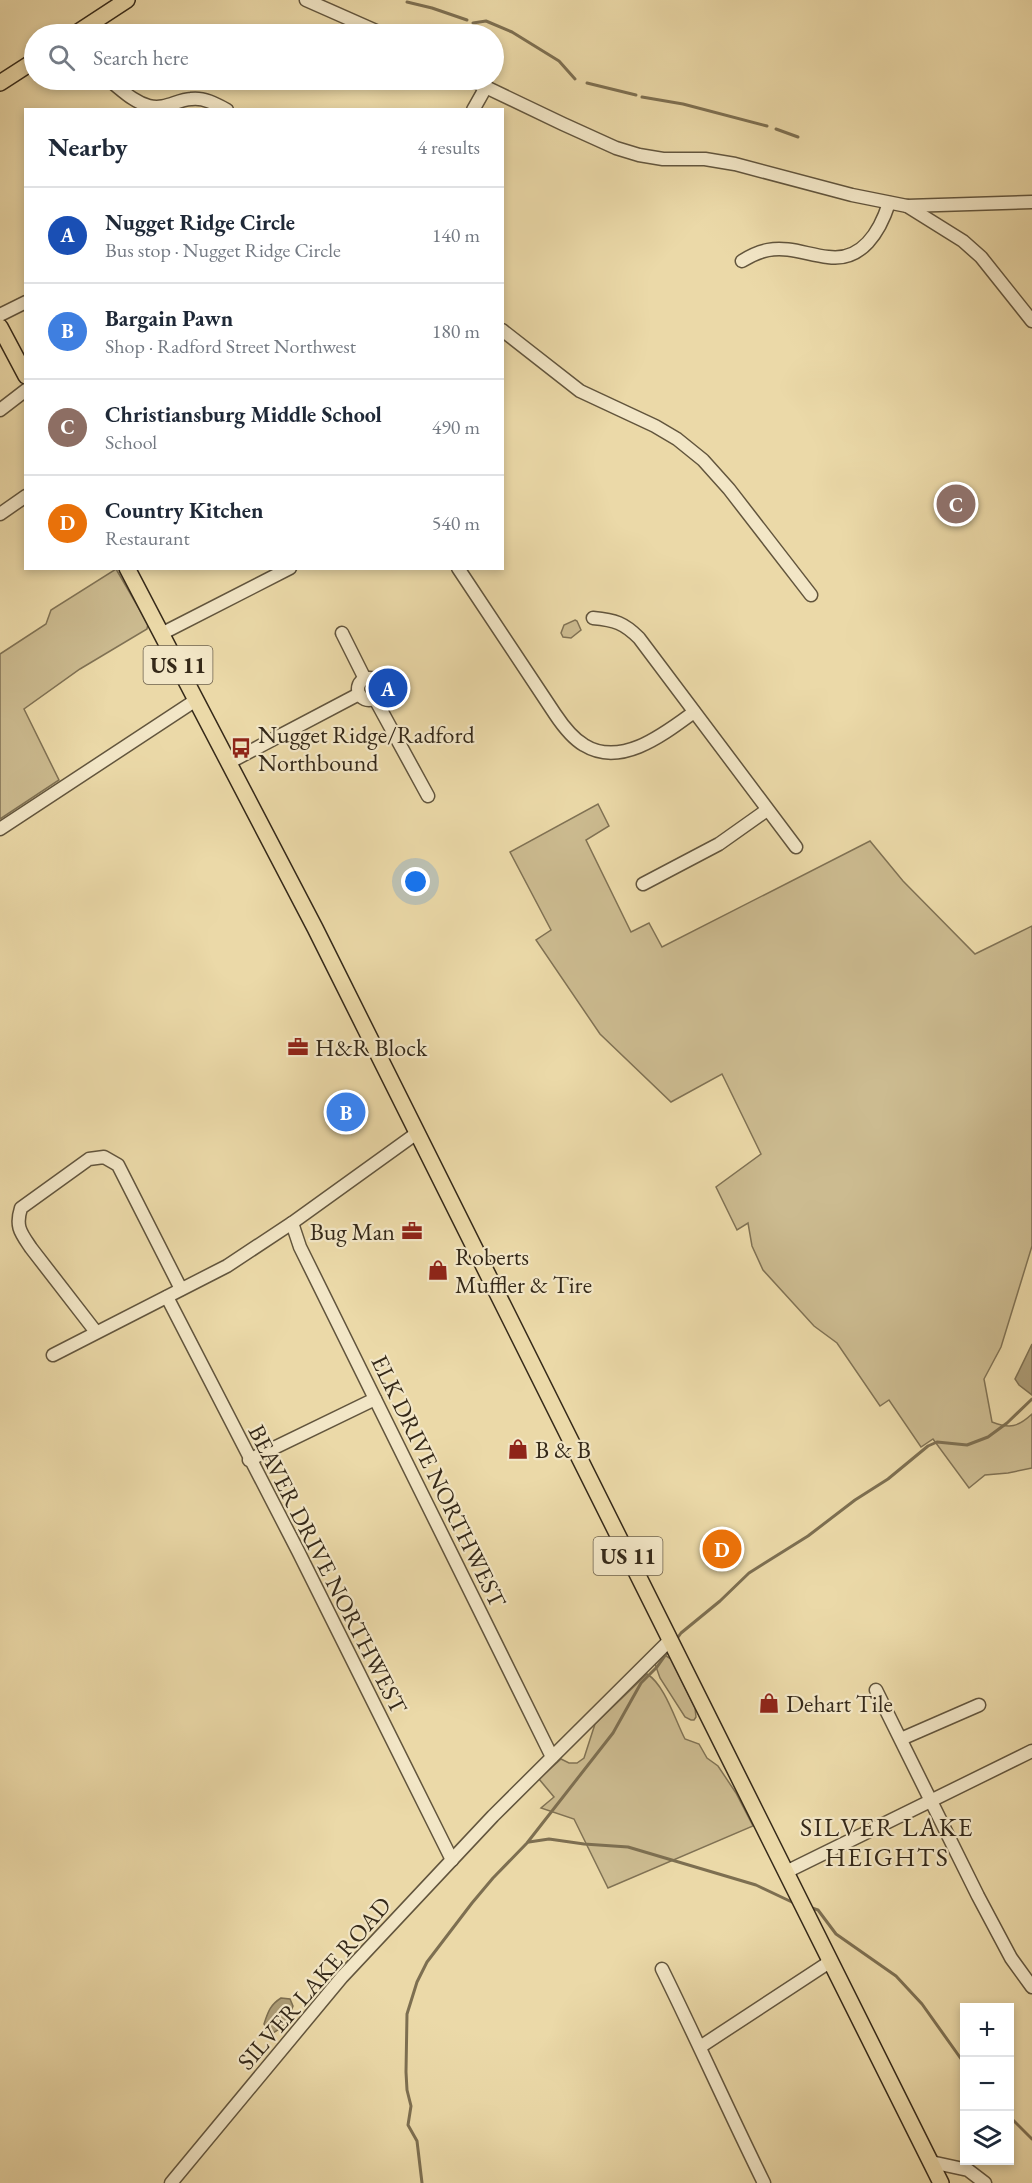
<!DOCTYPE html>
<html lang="en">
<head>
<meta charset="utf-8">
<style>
	body { margin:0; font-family:"EB Garamond",serif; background:#f6f6f7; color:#1f2937 }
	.controls { position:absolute; right:18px; bottom:18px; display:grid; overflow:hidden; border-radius:0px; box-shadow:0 3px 9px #0003 }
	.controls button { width:54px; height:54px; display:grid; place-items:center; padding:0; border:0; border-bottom:2px solid #e0e1e3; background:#fff; color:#1f2937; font:30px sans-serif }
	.you { position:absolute; left:416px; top:882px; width:21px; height:21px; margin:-15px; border:4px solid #fff; border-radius:50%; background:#1a73e8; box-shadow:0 0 0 9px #1a73e833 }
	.badge { display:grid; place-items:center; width:39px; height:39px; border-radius:50%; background:#ea580c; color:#fff; font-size:20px; font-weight:700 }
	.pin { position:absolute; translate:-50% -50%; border:3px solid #fff; box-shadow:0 2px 6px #0006 }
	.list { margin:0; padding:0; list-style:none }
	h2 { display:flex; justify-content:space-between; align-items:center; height:78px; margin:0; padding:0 24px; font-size:26px }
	h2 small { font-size:20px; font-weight:400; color:#747a83 }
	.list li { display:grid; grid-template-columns:39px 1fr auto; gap:18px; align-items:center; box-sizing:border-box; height:96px; padding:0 24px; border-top:2px solid #e0e1e3 }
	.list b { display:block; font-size:22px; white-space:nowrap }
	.list p { margin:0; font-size:20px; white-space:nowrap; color:#747a83 }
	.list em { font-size:20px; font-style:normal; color:#747a83 }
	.icon { flex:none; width:33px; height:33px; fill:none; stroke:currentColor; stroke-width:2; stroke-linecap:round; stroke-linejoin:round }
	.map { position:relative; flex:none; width:1032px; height:2183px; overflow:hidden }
	.search { position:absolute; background:#fff; box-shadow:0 3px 9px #0003; left:24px; top:24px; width:480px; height:66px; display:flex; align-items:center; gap:15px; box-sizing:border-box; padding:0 21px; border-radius:33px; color:#747a83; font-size:22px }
	.panel { position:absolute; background:#fff; box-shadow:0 3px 9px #0003; left:24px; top:108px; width:480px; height:462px; border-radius:0px }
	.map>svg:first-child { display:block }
	.green { fill:#ccbb90; stroke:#807254; stroke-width:1.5 }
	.water { fill:#ad9d77; stroke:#7d6f51; stroke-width:1.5 }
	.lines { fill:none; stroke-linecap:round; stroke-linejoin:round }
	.stream { stroke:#7d6f51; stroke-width:3 }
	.minor-casing { stroke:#62553d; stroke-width:15 }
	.major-casing { stroke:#352919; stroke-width:18 }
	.minor { stroke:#f2e6c6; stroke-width:12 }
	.major { stroke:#ebd9a8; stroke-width:15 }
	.labels { text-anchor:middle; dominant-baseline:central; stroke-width:4.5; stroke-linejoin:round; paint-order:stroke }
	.shield { fill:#f2e6c6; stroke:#6e624d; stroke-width:1.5 }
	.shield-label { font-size:22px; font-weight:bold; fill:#352919 }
	.poi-label { font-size:24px; fill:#352919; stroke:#f2e6c6; text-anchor:start }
	.street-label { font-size:24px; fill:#352919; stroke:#f2e6c6 }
	.neighbourhood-label { font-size:26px; letter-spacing:1.5px; fill:#352919; stroke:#f2e6c6 }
</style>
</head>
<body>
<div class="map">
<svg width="1032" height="2183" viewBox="0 0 1032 2183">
	<rect width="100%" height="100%" fill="#ebd9a8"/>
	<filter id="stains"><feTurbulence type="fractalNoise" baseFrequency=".00333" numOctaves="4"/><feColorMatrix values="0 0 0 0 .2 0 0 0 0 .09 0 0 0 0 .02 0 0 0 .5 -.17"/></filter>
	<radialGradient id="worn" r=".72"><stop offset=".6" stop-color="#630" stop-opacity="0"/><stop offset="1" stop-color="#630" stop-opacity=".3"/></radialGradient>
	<g class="green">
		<path d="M 116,569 L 148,624 L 147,629 L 80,669 L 24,709 L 59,780 L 0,819 L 0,654 L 46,624 L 51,610 Z"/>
		<path d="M 575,620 L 577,621 L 581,630 L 571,638 L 563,637 L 561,633 L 564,625 Z"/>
		<path d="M 598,804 L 609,826 L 586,840 L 631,932 L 649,923 L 662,947 L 870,841 L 903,881 L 975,954 L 1032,926 L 1032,1246 L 1001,1347 L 984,1379 L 992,1422 C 1010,1429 1018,1427 1032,1414 L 1032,1468 L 1008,1473 L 985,1475 L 969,1488 L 933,1439 L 921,1447 L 889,1400 L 880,1406 L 837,1343 L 814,1326 L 763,1270 L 752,1246 L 748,1223 L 737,1230 L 716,1187 L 761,1154 L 722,1074 L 671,1102 L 600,1034 L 536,940 L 551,930 L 510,852 Z"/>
		<path d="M 663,1654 L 671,1659 L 695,1708 L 696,1717 L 694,1720 L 691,1720 L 685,1717 L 660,1678 L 655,1664 Z"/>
		<path d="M 647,1674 C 665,1685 675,1720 685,1739 L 699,1744 L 707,1758 L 718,1766 L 736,1793 L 753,1826 L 608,1888 L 574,1819 L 541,1808 L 554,1797 L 539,1779 L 561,1759 L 569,1763 L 577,1763 L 584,1758 L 595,1724 Z"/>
	</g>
	<g class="water">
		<path d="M 1032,1344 L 1032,1395 L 1019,1385 L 1015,1379 Z"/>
		<path d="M 281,1998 L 290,1999 L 293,2006 C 289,2018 283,2030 270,2034 L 264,2024 C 268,2012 270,2005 281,1998 Z"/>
	</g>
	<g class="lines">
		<g class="stream">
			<path d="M 407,2 L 432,8 L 467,20"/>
			<path d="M 473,23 L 486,21 L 512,32 L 559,61 L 575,79"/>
			<path d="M 587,83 L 636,95"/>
			<path d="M 642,97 L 683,104 L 767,126"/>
			<path d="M 776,129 L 798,137"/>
			<path d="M 676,1640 L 681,1633 L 720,1601 L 749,1573 L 808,1536 L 855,1500 L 888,1479 L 928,1446 L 937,1442 L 967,1445 L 988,1437 L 1007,1423 L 1032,1399"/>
			<path d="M 529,1842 L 549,1839 L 584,1844 L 628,1847 L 756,1885 L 794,1903"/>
			<path d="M 809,1907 L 818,1910 L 836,1934 L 896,1976 L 922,2004 L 964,2063"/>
			<path d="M 1010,2117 L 1032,2139"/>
			<path d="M 422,2183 L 417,2141 L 408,2125 L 411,2106 L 407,2090 L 406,2072 L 407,2014 L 417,1982 L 427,1962 L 472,1903 L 493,1878 L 527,1843 L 613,1733 L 641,1683 L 657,1667 L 669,1650"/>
		</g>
		<g class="minor-casing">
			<g id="minor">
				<path d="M 306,0 L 383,34"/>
				<path d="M 109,80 C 121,89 133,102 149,106 C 165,110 176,100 191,99 C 203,97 216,104 227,110"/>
				<path d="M 471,80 L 563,124 L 616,148 L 639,155 L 663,159 L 705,159 L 735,164 L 852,195 L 907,206 L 1032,202"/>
				<path d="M 473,110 L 486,87"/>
				<path d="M 907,206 L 963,241 L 981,257 L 1032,321"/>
				<path d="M 742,261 C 750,256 758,252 768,250 C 789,246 808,255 828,257 C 862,262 880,231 889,203"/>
				<path d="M 0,315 L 26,302"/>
				<path d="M 502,330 L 580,391 L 655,426 L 677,439 L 703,460 L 729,489 L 811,595"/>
				<path d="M 0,410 L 26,390"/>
				<path d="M 0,514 L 26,496"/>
				<path d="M 458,568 L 555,714 C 563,726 572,738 584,745 C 621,768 664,734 694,712"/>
				<path d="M 593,618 C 615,620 624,623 639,638 L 796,847"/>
				<path d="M 342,633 L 365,679"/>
				<path d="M 161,634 L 290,568"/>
				<circle cx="369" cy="689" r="11"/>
				<path d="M 375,699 L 428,796"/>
				<path d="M 230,762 L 359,694"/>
				<path d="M 0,829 L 196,700"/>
				<path d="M 643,884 L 719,844 L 767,810"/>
				<path d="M 292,1223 L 300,1247 L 552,1757"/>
				<path d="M 167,1297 L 298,1551 L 452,1860"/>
				<path d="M 96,1332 L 31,1248 C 21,1233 15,1227 21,1208 L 89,1159 L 104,1157 L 118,1165 L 181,1289"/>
				<path d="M 53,1355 L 227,1266 L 292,1223 L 417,1133"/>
				<path d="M 249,1460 L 375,1399"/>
				<path d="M 876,1690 L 978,1896 L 1011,1958 L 1032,1987"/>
				<path d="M 901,1739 L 979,1705"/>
				<path d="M 786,1872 L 1032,1751"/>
				<path d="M 662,1969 C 697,2040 729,2112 764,2183"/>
				<path d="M 700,2047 L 831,1961"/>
				<path d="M 931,2162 L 968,2170 L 985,2183"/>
				<path d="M 171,2183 L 342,1977 L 493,1816 L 670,1640"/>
			</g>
		</g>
		<g class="major-casing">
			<g id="major">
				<path d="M 75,34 L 127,0"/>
				<path d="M 0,83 L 34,61"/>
				<path d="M 0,327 L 26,376"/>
				<path d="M 127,568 L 315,928 L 941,2183"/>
			</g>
		</g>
		<use href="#minor" class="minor"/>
		<use href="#major" class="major"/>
	</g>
	<defs>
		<g id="bus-bare" transform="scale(1.62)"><path d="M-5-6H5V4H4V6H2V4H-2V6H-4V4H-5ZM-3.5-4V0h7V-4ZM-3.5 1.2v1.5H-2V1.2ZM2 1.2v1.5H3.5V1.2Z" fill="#8f2418" stroke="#f2e6c6" stroke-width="2.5" paint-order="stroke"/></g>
		<g id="office-bare" transform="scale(1.62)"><path d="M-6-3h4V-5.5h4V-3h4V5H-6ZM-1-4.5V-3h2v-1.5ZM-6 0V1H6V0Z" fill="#8f2418" stroke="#f2e6c6" stroke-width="2.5" paint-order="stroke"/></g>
		<g id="shop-bare" transform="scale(1.62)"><path d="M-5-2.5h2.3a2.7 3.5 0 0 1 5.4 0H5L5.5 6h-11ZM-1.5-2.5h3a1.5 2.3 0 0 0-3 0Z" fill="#8f2418" stroke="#f2e6c6" stroke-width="2.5" paint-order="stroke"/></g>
	</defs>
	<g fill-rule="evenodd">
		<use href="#bus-bare" x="241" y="748"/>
		<use href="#office-bare" x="298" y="1047"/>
		<use href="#office-bare" x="412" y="1231"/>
		<use href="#shop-bare" x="438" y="1270"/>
		<use href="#shop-bare" x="518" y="1449"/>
		<use href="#shop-bare" x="769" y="1703"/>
	</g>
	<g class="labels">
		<g class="shield">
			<rect x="143.5" y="646" width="69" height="38" rx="4.5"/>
			<rect x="593.5" y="1537" width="69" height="38" rx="4.5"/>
		</g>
		<g class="shield-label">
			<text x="178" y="665">US 11</text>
			<text x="628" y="1556">US 11</text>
		</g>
		<g class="poi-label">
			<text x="258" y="734">Nugget Ridge/Radford<tspan x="258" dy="28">Northbound</tspan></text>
			<text x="315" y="1047">H&amp;R Block</text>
			<text x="395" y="1231" text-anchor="end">Bug Man</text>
			<text x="455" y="1256">Roberts<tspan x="455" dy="28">Muffler &amp; Tire</tspan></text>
			<text x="535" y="1449">B &amp; B</text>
			<text x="786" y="1703">Dehart Tile</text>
		</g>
		<g class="street-label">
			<text transform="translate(439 1481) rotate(64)">ELK DRIVE NORTHWEST</text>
			<text transform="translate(328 1569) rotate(63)">BEAVER DRIVE NORTHWEST</text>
			<text transform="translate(314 1983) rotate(-49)">SILVER LAKE ROAD</text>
		</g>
		<g class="neighbourhood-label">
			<text x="887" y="1827">SILVER LAKE<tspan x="887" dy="30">HEIGHTS</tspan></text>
		</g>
	</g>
	<rect width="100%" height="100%" filter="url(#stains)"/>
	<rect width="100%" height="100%" fill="url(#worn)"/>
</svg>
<div class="controls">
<button>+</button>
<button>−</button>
<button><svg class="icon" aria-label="layers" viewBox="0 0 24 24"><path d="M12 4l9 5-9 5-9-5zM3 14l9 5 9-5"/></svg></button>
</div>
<div class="you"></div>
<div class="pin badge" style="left:388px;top:688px;background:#1a4fb4">A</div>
<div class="pin badge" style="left:346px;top:1112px;background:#3f7fe0">B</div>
<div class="pin badge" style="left:956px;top:504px;background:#8d6e63">C</div>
<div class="pin badge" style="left:722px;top:1549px;background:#e8710a">D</div>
<div class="search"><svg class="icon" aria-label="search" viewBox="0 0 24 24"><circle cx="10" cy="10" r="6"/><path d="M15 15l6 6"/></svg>Search here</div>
<section class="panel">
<h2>Nearby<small>4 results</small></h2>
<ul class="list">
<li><span class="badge" style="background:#1a4fb4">A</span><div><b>Nugget Ridge Circle</b><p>Bus stop · Nugget Ridge Circle</p></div><em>140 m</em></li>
<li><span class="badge" style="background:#3f7fe0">B</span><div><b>Bargain Pawn</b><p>Shop · Radford Street Northwest</p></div><em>180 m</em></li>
<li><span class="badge" style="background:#8d6e63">C</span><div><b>Christiansburg Middle School</b><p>School</p></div><em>490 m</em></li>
<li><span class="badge" style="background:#e8710a">D</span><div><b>Country Kitchen</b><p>Restaurant</p></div><em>540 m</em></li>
</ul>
</section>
</div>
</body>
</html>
